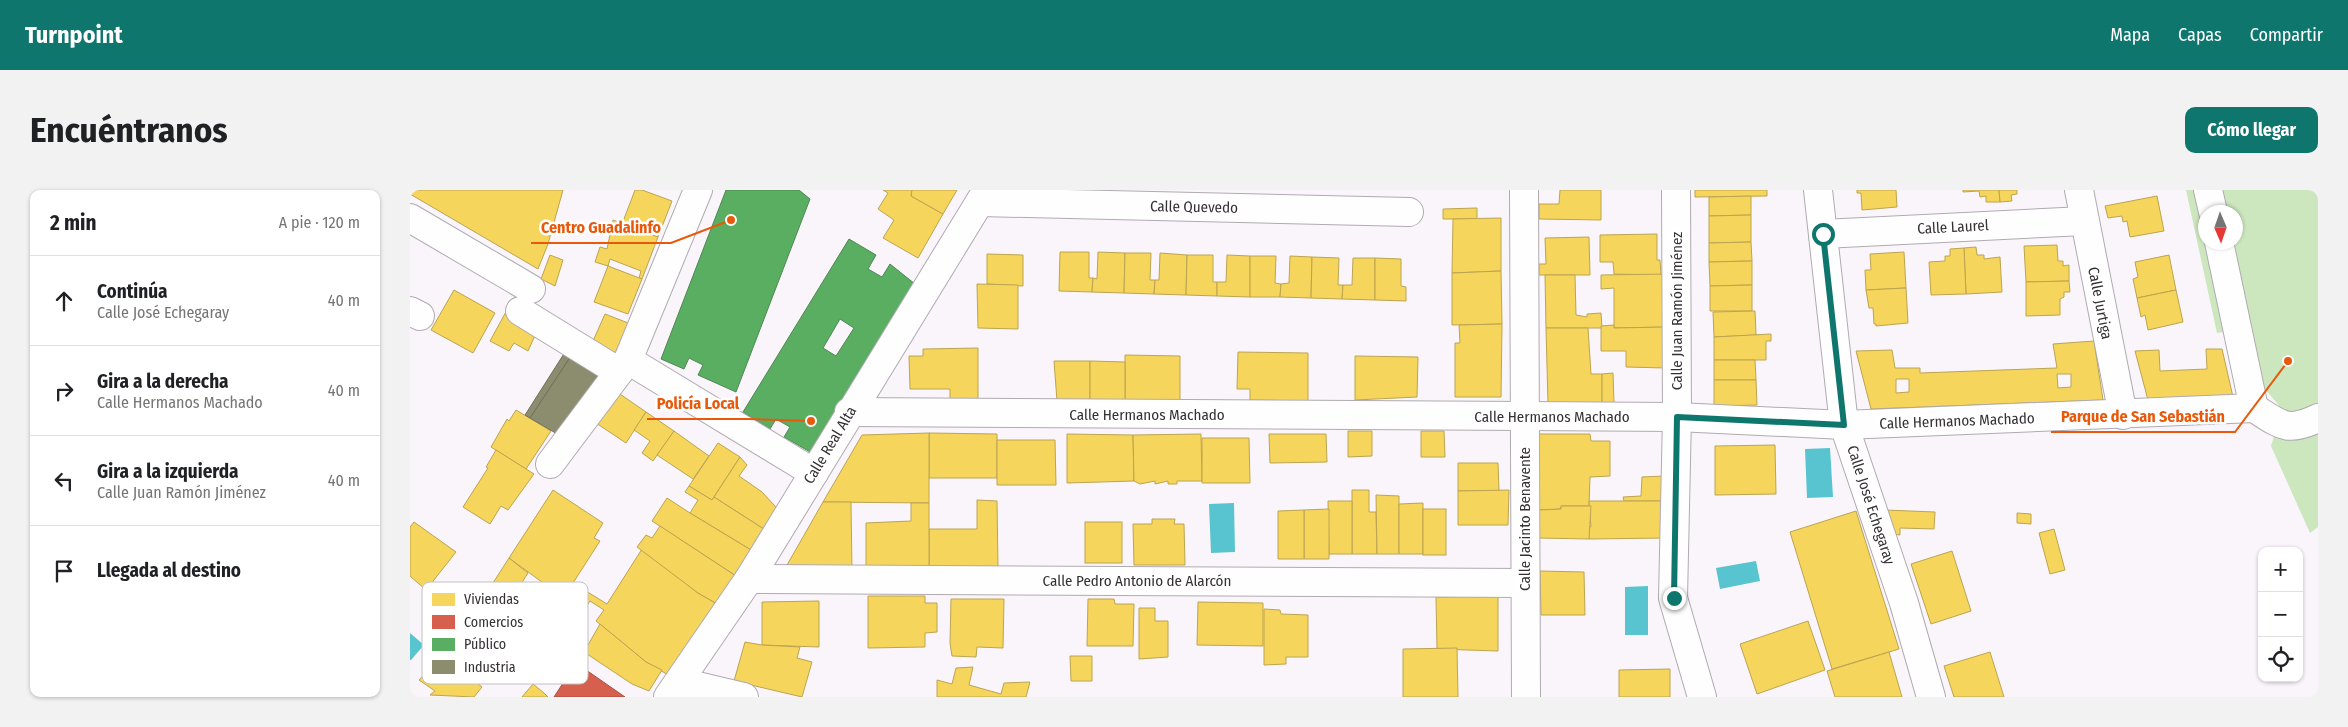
<!DOCTYPE html>
<html lang="es">
<head>
<meta charset="utf-8">
<style>
	body { margin:0; font-family:"Fira Sans Condensed",sans-serif; background:#f2f2f2; color:#202124 }
	.controls { position:absolute; right:15px; bottom:15px; display:grid; overflow:hidden; border-radius:10px; box-shadow:0 1px 4px #0004 }
	.controls button { width:45px; height:45px; display:grid; place-items:center; padding:0; border:0; border-bottom:1px solid #e0e0e0; background:#fff; color:#202124; font:25px sans-serif }
	.compass { position:absolute; left:1788px; top:15px; width:45px; height:45px; border-radius:50%; background:#fff; box-shadow:0 1px 4px #0004; rotate:178deg }
	.stop { position:absolute; width:15px; height:15px; margin:-11px; border:4px solid #0f766e; border-radius:50%; background:#fff }
	.stop.end { background:#0f766e; border-color:#fff; box-shadow:0 1px 5px #0008 }
	.list { margin:0; padding:0; list-style:none }
	h2 { display:flex; justify-content:space-between; align-items:center; height:65px; margin:0; padding:0 20px; font-size:21px }
	h2 small { font-size:16px; font-weight:400; color:#757577 }
	.list li { display:grid; grid-template-columns:32px 1fr auto; gap:15px; align-items:center; box-sizing:border-box; height:90px; padding:0 20px; border-top:1px solid #e0e0e0 }
	.list b { display:block; font-size:19px; white-space:nowrap }
	.list p { margin:0; font-size:16px; white-space:nowrap; color:#757577 }
	.list em { font-size:16px; font-style:normal; color:#757577 }
	.icon { flex:none; width:28px; height:28px; fill:none; stroke:currentColor; stroke-width:2; stroke-linecap:round; stroke-linejoin:round }
	.map { position:relative; flex:none; width:1908px; height:507px; overflow:hidden; border-radius:10px }
	header { display:flex; align-items:center; gap:30px; box-sizing:border-box; height:70px; padding:0 25px; background:#0f766e; color:#fff }
	header strong { font-size:24px }
	nav { display:flex; gap:28px; margin-inline-start:auto; font-size:18px }
	.intro { display:flex; align-items:center; justify-content:space-between; box-sizing:border-box; height:120px; padding:0 30px }
	h1 { margin:0; font-size:35px }
	.button { padding:12px 22px; border-radius:10px; background:#0f766e; color:#fff; font-size:18px; font-weight:700 }
	main { display:flex; gap:30px; padding:0 30px }
	aside { flex:1; background:#fff; border-radius:10px; box-shadow:0 1px 4px #0004 }
	.map>svg:first-child { display:block }
	.green { fill:#cce6be; fill-rule:evenodd }
	.water { fill:#58c4cf }
	.homes { fill:#f6d55c; stroke:#bca450; fill-rule:evenodd }
	.shops { fill:#d6604d; stroke:#a55246 }
	.public { fill:#5aae61; stroke:#4f8854; fill-rule:evenodd }
	.industry { fill:#8c8c6e; stroke:#72705d }
	.lines { fill:none; stroke-linecap:round; stroke-linejoin:round }
	.minor-casing { stroke:#afabb0; stroke-width:30 }
	.minor { stroke:#fefefe; stroke-width:28 }
	.route { stroke:#0f766e; stroke-width:6 }
	.labels { text-anchor:middle; dominant-baseline:central; stroke-width:5; stroke-linejoin:round; paint-order:stroke }
	.street-label { font-size:15px; fill:#343034; stroke:#fff }
	.key { fill:#fff; stroke:#c2c1c2; stroke-width:1 }
	.key-label { font-size:14px; fill:#343034 }
	.leader { fill:none; stroke:#e8590c; stroke-width:2 }
	.callout-dot { fill:#e8590c; stroke:#fff; stroke-width:2 }
	.callout-label { font-size:16px; text-anchor:middle; font-weight:bold; fill:#e8590c; stroke:#fff; stroke-width:5; stroke-linejoin:round; paint-order:stroke }
</style>
</head>
<body>
<header>
<strong>Turnpoint</strong>
<nav><a>Mapa</a><a>Capas</a><a>Compartir</a></nav>
</header>
<div class="intro"><h1>Encuéntranos</h1><a class="button">Cómo llegar</a></div>
<main>
<aside>
<h2>2 min<small>A pie · 120 m</small></h2>
<ul class="list">
<li><svg class="icon" aria-label="ahead" viewBox="0 0 24 24"><path d="M12 20V5M6 11l6-6 6 6"/></svg><div><b>Continúa</b><p>Calle José Echegaray</p></div><em>40 m</em></li>
<li><svg class="icon" aria-label="right" viewBox="0 0 24 24"><path d="M7 20v-9h11M14 6l5 5-5 5"/></svg><div><b>Gira a la derecha</b><p>Calle Hermanos Machado</p></div><em>40 m</em></li>
<li><svg class="icon" aria-label="left" viewBox="0 0 24 24"><path d="M17 20v-9H6M10 6l-5 5 5 5"/></svg><div><b>Gira a la izquierda</b><p>Calle Juan Ramón Jiménez</p></div><em>40 m</em></li>
<li><svg class="icon" aria-label="arrive" viewBox="0 0 24 24"><path d="M6 21V4h12l-3 4 3 4H6"/></svg><div><b>Llegada al destino</b></div></li>
</ul>
</aside>
<div class="map">
<svg width="1908" height="507" viewBox="0 0 1908 507">
	<rect width="100%" height="100%" fill="#faf5fa"/>
	<path class="green" d="M 1776,0 L 1908,0 L 1908,337 L 1900,343 L 1861,256 L 1872,219 L 1854,198 L 1841,138 L 1807,143 ZM 1796,22 L 1826,22 L 1826,52 L 1796,52 Z"/>
	<g class="water">
		<path d="M 1420,258 L 1423,307 L 1397,308 L 1395,259 Z"/>
		<path d="M 824,313 L 825,362 L 801,363 L 799,314 Z"/>
		<path d="M 1346,371 L 1350,391 L 1310,399 L 1306,378 Z"/>
		<path d="M 1238,396 L 1238,445 L 1215,445 L 1215,397 Z"/>
		<path d="M 0,443 L 14,455 L 1,470 L 0,470 Z"/>
	</g>
	<g class="homes">
		<path d="M 0,0 L 153,0 L 138,54 L 128,79 L 0,4 Z"/>
		<path d="M 225,0 L 232,0 L 262,11 L 248,47 L 212,34 Z"/>
		<path d="M 473,0 L 502,0 L 501,6 L 533,24 L 508,68 L 473,48 L 484,30 L 468,19 L 478,3 Z"/>
		<path d="M 502,0 L 547,0 L 533,24 L 501,6 Z"/>
		<path d="M 1150,0 L 1191,0 L 1191,30 L 1129,29 L 1129,14 L 1149,14 Z"/>
		<path d="M 1285,0 L 1357,0 L 1357,6 L 1285,7 Z"/>
		<path d="M 1447,0 L 1486,0 L 1487,17 L 1452,20 L 1451,3 L 1447,3 Z"/>
		<path d="M 1553,0 L 1589,0 L 1590,12 L 1576,12 L 1576,6 L 1570,7 L 1569,1 L 1553,2 Z"/>
		<path d="M 1589,0 L 1607,0 L 1607,4 L 1601,5 L 1602,11 L 1590,12 Z"/>
		<path d="M 1341,6 L 1341,25 L 1299,26 L 1299,7 Z"/>
		<path d="M 1747,6 L 1754,41 L 1720,47 L 1717,31 L 1713,32 L 1712,26 L 1698,28 L 1695,16 Z"/>
		<path d="M 1067,18 L 1067,29 L 1033,29 L 1033,19 Z"/>
		<path d="M 1341,25 L 1341,52 L 1299,53 L 1299,26 Z"/>
		<path d="M 1091,28 L 1091,81 L 1042,83 L 1043,29 Z"/>
		<path d="M 203,30 L 248,47 L 232,89 L 229,88 L 231,81 L 200,69 L 198,76 L 185,72 L 190,57 L 197,59 Z"/>
		<path d="M 1247,44 L 1247,70 L 1250,70 L 1251,85 L 1204,84 L 1203,72 L 1190,72 L 1190,45 Z"/>
		<path d="M 1179,47 L 1180,85 L 1129,85 L 1129,74 L 1136,74 L 1135,48 Z"/>
		<path d="M 1341,52 L 1342,71 L 1299,72 L 1299,53 Z"/>
		<path d="M 1647,55 L 1648,71 L 1653,71 L 1653,76 L 1659,75 L 1659,91 L 1616,92 L 1614,56 Z"/>
		<path d="M 1566,57 L 1567,65 L 1574,65 L 1574,69 L 1590,67 L 1592,102 L 1556,104 L 1554,58 Z"/>
		<path d="M 1554,58 L 1556,104 L 1521,105 L 1519,72 L 1535,71 L 1535,66 L 1540,66 L 1540,59 Z"/>
		<path d="M 650,62 L 679,62 L 679,88 L 683,88 L 682,102 L 649,101 Z"/>
		<path d="M 688,62 L 715,63 L 714,103 L 682,102 L 683,88 L 687,89 Z"/>
		<path d="M 1494,62 L 1496,98 L 1456,100 L 1455,80 L 1461,80 L 1460,64 Z"/>
		<path d="M 715,63 L 741,63 L 740,90 L 745,90 L 744,104 L 714,103 Z"/>
		<path d="M 750,63 L 777,65 L 776,105 L 744,104 L 745,90 L 749,90 Z"/>
		<path d="M 577,64 L 613,65 L 613,96 L 577,94 Z"/>
		<path d="M 140,65 L 153,70 L 145,96 L 131,89 Z"/>
		<path d="M 777,65 L 803,65 L 803,92 L 807,92 L 807,106 L 776,105 Z"/>
		<path d="M 817,65 L 840,66 L 840,107 L 807,106 L 807,92 L 816,92 Z"/>
		<path d="M 1759,65 L 1766,100 L 1727,108 L 1723,89 L 1728,87 L 1725,72 Z"/>
		<path d="M 840,66 L 866,66 L 865,93 L 871,94 L 870,107 L 840,107 Z"/>
		<path d="M 880,66 L 902,67 L 901,108 L 870,107 L 871,94 L 879,93 Z"/>
		<path d="M 902,67 L 929,68 L 928,95 L 933,95 L 932,109 L 901,108 Z"/>
		<path d="M 943,68 L 965,68 L 965,110 L 932,109 L 933,95 L 942,95 Z"/>
		<path d="M 965,68 L 991,69 L 991,96 L 996,97 L 996,111 L 965,110 Z"/>
		<path d="M 1342,71 L 1342,95 L 1300,96 L 1299,72 Z"/>
		<path d="M 198,76 L 232,89 L 218,124 L 184,112 Z"/>
		<path d="M 1091,81 L 1092,134 L 1042,135 L 1042,83 Z"/>
		<path d="M 1257,84 L 1256,137 L 1204,138 L 1204,98 L 1191,99 L 1191,85 Z"/>
		<path d="M 1135,85 L 1165,85 L 1166,125 L 1177,127 L 1177,124 L 1191,123 L 1192,138 L 1136,138 Z"/>
		<path d="M 1659,91 L 1660,102 L 1654,102 L 1654,107 L 1650,109 L 1650,125 L 1616,126 L 1616,92 Z"/>
		<path d="M 567,94 L 608,95 L 608,139 L 568,138 Z"/>
		<path d="M 1342,95 L 1342,121 L 1300,121 L 1300,96 Z"/>
		<path d="M 1496,98 L 1498,133 L 1466,136 L 1466,134 L 1464,134 L 1463,118 L 1459,118 L 1456,100 Z"/>
		<path d="M 44,100 L 85,123 L 63,163 L 21,140 Z"/>
		<path d="M 1766,100 L 1773,132 L 1738,140 L 1735,125 L 1731,127 L 1727,108 Z"/>
		<path d="M 97,120 L 128,139 L 118,161 L 104,153 L 99,161 L 80,151 Z"/>
		<path d="M 1345,121 L 1346,145 L 1304,147 L 1303,122 Z"/>
		<path d="M 195,124 L 226,136 L 209,176 L 179,160 Z"/>
		<path d="M 1092,134 L 1091,207 L 1045,207 L 1045,153 L 1050,153 L 1049,135 Z"/>
		<path d="M 1204,135 L 1204,138 L 1256,137 L 1255,178 L 1216,177 L 1216,161 L 1191,161 L 1191,136 Z"/>
		<path d="M 1136,138 L 1178,138 L 1181,184 L 1192,184 L 1192,214 L 1138,214 Z"/>
		<path d="M 1361,144 L 1361,151 L 1356,151 L 1356,170 L 1304,170 L 1304,147 Z"/>
		<path d="M 1684,151 L 1693,210 L 1461,219 L 1446,161 L 1482,160 L 1485,178 L 1510,178 L 1510,183 L 1647,178 L 1643,154 ZM 1647,184 L 1661,184 L 1661,197 L 1648,198 ZM 1486,189 L 1499,189 L 1499,202 L 1486,203 Z"/>
		<path d="M 568,158 L 568,211 L 540,211 L 540,199 L 500,199 L 499,166 L 513,166 L 513,159 Z"/>
		<path d="M 1796,159 L 1812,159 L 1823,207 L 1738,210 L 1725,161 L 1749,160 L 1750,181 L 1797,179 Z"/>
		<path d="M 828,162 L 898,163 L 898,211 L 840,210 L 840,199 L 827,199 Z"/>
		<path d="M 715,165 L 770,166 L 770,212 L 715,211 Z"/>
		<path d="M 945,166 L 1008,167 L 1007,207 L 945,210 Z"/>
		<path d="M 1304,170 L 1345,170 L 1346,190 L 1304,190 Z"/>
		<path d="M 644,171 L 680,171 L 680,211 L 647,211 Z"/>
		<path d="M 680,171 L 715,172 L 715,211 L 680,211 Z"/>
		<path d="M 1203,183 L 1204,213 L 1192,214 L 1192,184 Z"/>
		<path d="M 1304,190 L 1346,190 L 1347,215 L 1304,216 Z"/>
		<path d="M 207,202 L 236,222 L 216,253 L 186,233 Z"/>
		<path d="M 106,220 L 141,241 L 116,279 L 81,257 L 97,229 L 99,231 Z"/>
		<path d="M 236,222 L 264,241 L 243,271 L 232,263 L 240,251 L 224,240 Z"/>
		<path d="M 264,241 L 299,266 L 283,289 L 247,265 Z"/>
		<path d="M 938,241 L 962,241 L 962,266 L 938,267 Z"/>
		<path d="M 1011,241 L 1034,241 L 1035,267 L 1011,267 Z"/>
		<path d="M 519,243 L 587,244 L 587,288 L 519,288 Z"/>
		<path d="M 519,243 L 519,313 L 413,312 L 452,245 Z"/>
		<path d="M 657,244 L 723,245 L 724,291 L 657,293 Z"/>
		<path d="M 791,244 L 792,291 L 767,291 L 767,294 L 758,294 L 758,291 L 745,294 L 745,291 L 730,294 L 724,291 L 723,245 Z"/>
		<path d="M 859,244 L 916,244 L 917,272 L 860,273 Z"/>
		<path d="M 1129,244 L 1180,244 L 1181,251 L 1200,251 L 1200,286 L 1180,287 L 1179,316 L 1151,316 L 1151,319 L 1129,320 Z"/>
		<path d="M 792,248 L 839,248 L 840,293 L 792,293 Z"/>
		<path d="M 587,250 L 645,250 L 646,295 L 587,295 Z"/>
		<path d="M 308,253 L 330,267 L 302,310 L 279,296 Z"/>
		<path d="M 1365,255 L 1366,304 L 1305,305 L 1305,256 Z"/>
		<path d="M 86,260 L 124,284 L 98,320 L 91,316 L 80,334 L 53,317 L 78,278 L 76,277 Z"/>
		<path d="M 330,267 L 337,275 L 329,286 L 352,302 L 365,316 L 369,326 L 360,343 L 304,307 Z"/>
		<path d="M 1048,273 L 1088,273 L 1089,301 L 1048,301 Z"/>
		<path d="M 1255,286 L 1255,311 L 1214,311 L 1213,307 L 1231,306 L 1232,287 Z"/>
		<path d="M 279,296 L 302,310 L 304,307 L 360,343 L 346,363 L 280,323 L 288,310 L 275,302 Z"/>
		<path d="M 143,300 L 193,333 L 184,348 L 190,351 L 163,393 L 197,414 L 232,359 L 288,403 L 309,415 L 260,486 L 236,472 L 186,431 L 194,420 L 180,411 L 173,422 L 99,368 Z"/>
		<path d="M 942,300 L 959,300 L 959,322 L 966,322 L 967,364 L 942,364 Z"/>
		<path d="M 1099,300 L 1098,335 L 1048,335 L 1048,301 Z"/>
		<path d="M 966,305 L 989,306 L 989,364 L 967,364 Z"/>
		<path d="M 257,308 L 280,323 L 346,363 L 326,386 L 242,331 Z"/>
		<path d="M 567,310 L 587,311 L 588,377 L 519,378 L 519,339 L 567,339 Z"/>
		<path d="M 918,311 L 942,311 L 942,364 L 919,364 Z"/>
		<path d="M 1179,311 L 1255,311 L 1256,348 L 1179,349 L 1178,337 L 1181,337 Z"/>
		<path d="M 413,312 L 441,312 L 442,382 L 373,382 Z"/>
		<path d="M 501,313 L 519,313 L 519,378 L 456,379 L 456,333 L 501,331 Z"/>
		<path d="M 1013,313 L 1013,364 L 989,364 L 989,314 Z"/>
		<path d="M 1151,316 L 1181,316 L 1179,349 L 1129,348 L 1129,320 L 1151,319 Z"/>
		<path d="M 919,319 L 919,369 L 894,369 L 894,320 Z"/>
		<rect x="1013" y="319" width="23" height="46"/>
		<path d="M 894,320 L 894,369 L 868,369 L 868,321 Z"/>
		<path d="M 1475,320 L 1525,322 L 1524,339 L 1490,338 L 1490,345 L 1483,344 Z"/>
		<path d="M 1446,321 L 1489,459 L 1422,479 L 1380,342 Z"/>
		<path d="M 1607,323 L 1621,324 L 1621,334 L 1607,333 Z"/>
		<path d="M 742,329 L 765,329 L 764,334 L 774,334 L 775,375 L 724,375 L 723,334 L 742,334 Z"/>
		<path d="M 4,332 L 46,362 L 16,400 L 0,386 L 0,337 Z"/>
		<rect x="675" y="332" width="37" height="41"/>
		<path d="M 250,336 L 326,386 L 309,415 L 288,403 L 227,357 L 236,345 L 242,348 Z"/>
		<path d="M 1644,339 L 1655,380 L 1640,384 L 1629,343 Z"/>
		<path d="M 1542,361 L 1561,421 L 1521,434 L 1501,374 Z"/>
		<path d="M 99,368 L 118,383 L 102,408 L 81,396 Z"/>
		<path d="M 1130,381 L 1174,382 L 1175,425 L 1131,425 Z"/>
		<path d="M 458,406 L 515,406 L 515,413 L 527,413 L 527,442 L 515,443 L 515,457 L 458,458 Z"/>
		<path d="M 1088,406 L 1088,461 L 1027,459 L 1026,407 Z"/>
		<path d="M 541,409 L 594,409 L 593,458 L 567,457 L 566,467 L 542,466 L 540,453 Z"/>
		<path d="M 678,409 L 704,409 L 705,414 L 724,414 L 723,456 L 677,456 Z"/>
		<path d="M 409,411 L 409,457 L 352,455 L 352,412 Z"/>
		<path d="M 788,412 L 853,413 L 853,456 L 787,455 Z"/>
		<path d="M 729,418 L 745,418 L 745,431 L 758,431 L 758,467 L 729,469 Z"/>
		<path d="M 854,419 L 870,420 L 871,424 L 898,425 L 898,467 L 876,467 L 876,474 L 854,475 Z"/>
		<path d="M 1398,431 L 1415,480 L 1347,504 L 1330,454 Z"/>
		<path d="M 190,434 L 236,472 L 252,480 L 239,501 L 222,494 L 174,462 Z"/>
		<path d="M 335,452 L 352,455 L 390,457 L 387,468 L 402,472 L 392,507 L 324,491 Z"/>
		<path d="M 1047,458 L 1048,507 L 993,507 L 993,459 Z"/>
		<path d="M 1479,462 L 1492,507 L 1425,507 L 1417,481 Z"/>
		<path d="M 1580,462 L 1594,507 L 1544,507 L 1534,476 Z"/>
		<path d="M 32,465 L 72,497 L 64,507 L 20,505 L 25,501 L 9,490 Z"/>
		<path d="M 660,466 L 682,466 L 682,491 L 661,491 Z"/>
		<path d="M 563,477 L 559,495 L 591,504 L 594,493 L 620,492 L 616,507 L 527,507 L 527,490 L 542,494 L 546,478 Z"/>
		<path d="M 1260,479 L 1260,507 L 1209,507 L 1209,480 Z"/>
		<path d="M 123,494 L 134,503 L 138,507 L 112,507 Z"/>
	</g>
	<path class="shops" d="M 166,473 L 179,482 L 215,507 L 144,507 Z"/>
	<g class="public">
		<path d="M 316,0 L 389,0 L 400,9 L 326,202 L 288,185 L 293,175 L 279,168 L 274,179 L 251,169 Z"/>
		<path d="M 439,49 L 466,65 L 458,79 L 472,87 L 480,74 L 505,94 L 402,263 L 374,247 L 380,237 L 366,229 L 360,239 L 333,222 ZM 430,129 L 444,138 L 426,166 L 413,158 Z"/>
	</g>
	<g class="industry">
		<path d="M 157,159 L 163,163 L 120,228 L 115,225 Z"/>
		<path d="M 163,163 L 192,180 L 149,245 L 120,228 Z"/>
	</g>
	<g class="lines">
		<g class="minor-casing">
			<g id="minor">
				<path d="M 1114,0 L 1116,507"/>
				<path d="M 1266,0 L 1267,227 L 1263,408 L 1292,507"/>
				<path d="M 1408,0 L 1434,235 L 1494,413 L 1521,507"/>
				<path d="M 1669,0 L 1713,225"/>
				<path d="M 1798,0 L 1803,22"/>
				<path d="M 570,12 L 999,22"/>
				<path d="M 0,28 L 121,99"/>
				<path d="M 1413,44 L 1674,31"/>
				<path d="M 1809,52 L 1844,218 C 1871,235 1877,243 1908,228"/>
				<path d="M 0,121 L 10,126"/>
				<path d="M 110,121 L 209,182"/>
				<path d="M 218,170 L 404,283"/>
				<path d="M 439,222 L 1267,227 L 1434,235 L 1844,218"/>
				<path d="M 140,274 L 218,170 L 288,0"/>
				<path d="M 339,389 L 1115,393"/>
				<path d="M 271,492 L 334,507"/>
				<path d="M 258,507 L 339,389 L 577,0"/>
			</g>
		</g>
		<use href="#minor" class="minor"/>
	</g>
	<g class="lines">
		<path class="route" d="M 1264,408 L 1267,227 L 1434,235 L 1413,44"/>
	</g>
	<g class="labels">
		<g class="street-label">
			<text transform="translate(784 17) rotate(1)">Calle Quevedo</text>
			<text transform="translate(1543 37) rotate(-3)">Calle Laurel</text>
			<text transform="translate(1690 113) rotate(79)">Calle Jurtiga</text>
			<text transform="translate(1267 121) rotate(-90)">Calle Juan Ramón Jiménez</text>
			<text x="737" y="225">Calle Hermanos Machado</text>
			<text x="1142" y="227">Calle Hermanos Machado</text>
			<text transform="translate(1547 231) rotate(-2)">Calle Hermanos Machado</text>
			<text transform="translate(420 255) rotate(-59)">Calle Real Alta</text>
			<text transform="translate(1461 315) rotate(72)">Calle José Echegaray</text>
			<text transform="translate(1115 329) rotate(-90)">Calle Jacinto Benavente</text>
			<text x="727" y="391">Calle Pedro Antonio de Alarcón</text>
		</g>
	</g>
	<rect x="12" y="392" width="166" height="102" rx="8" class="key"/>
	<rect x="22" y="403" width="23" height="13" fill="#f6d55c"/>
	<rect x="22" y="425" width="23" height="14" fill="#d6604d"/>
	<rect x="22" y="448" width="23" height="13" fill="#5aae61"/>
	<rect x="22" y="470" width="23" height="14" fill="#8c8c6e"/>
	<g class="key-label">
		<text x="54" y="414">Viviendas</text>
		<text x="54" y="437">Comercios</text>
		<text x="54" y="459">Público</text>
		<text x="54" y="482">Industria</text>
	</g>
	<path class="leader" d="M321 30L261 53H121M401 231L339 229H237M1878 171L1825 242H1641"/>
	<g class="callout-dot">
		<circle cx="321" cy="30" r="5"/>
		<circle cx="401" cy="231" r="5"/>
		<circle cx="1878" cy="171" r="5"/>
	</g>
	<g class="callout-label">
		<text x="191" y="43">Centro Guadalinfo</text>
		<text x="288" y="219">Policía Local</text>
		<text x="1733" y="232">Parque de San Sebastián</text>
	</g>
</svg>
<div class="controls">
<button>+</button>
<button>−</button>
<button><svg class="icon" aria-label="locate" viewBox="0 0 24 24"><circle cx="12" cy="12" r="6"/><path d="M12 2v4M12 18v4M2 12h4M18 12h4"/></svg></button>
</div>
<svg class="compass" viewBox="-18 -18 36 36"><path d="M0-13l5 13h-10z" fill="#e53935"/><path d="M0 13l5-13h-10z" fill="#757577"/></svg>
<div class="stop" style="left:1413px;top:44px"></div>
<div class="stop end" style="left:1264px;top:408px"></div>
</div>
</main>
</body>
</html>
